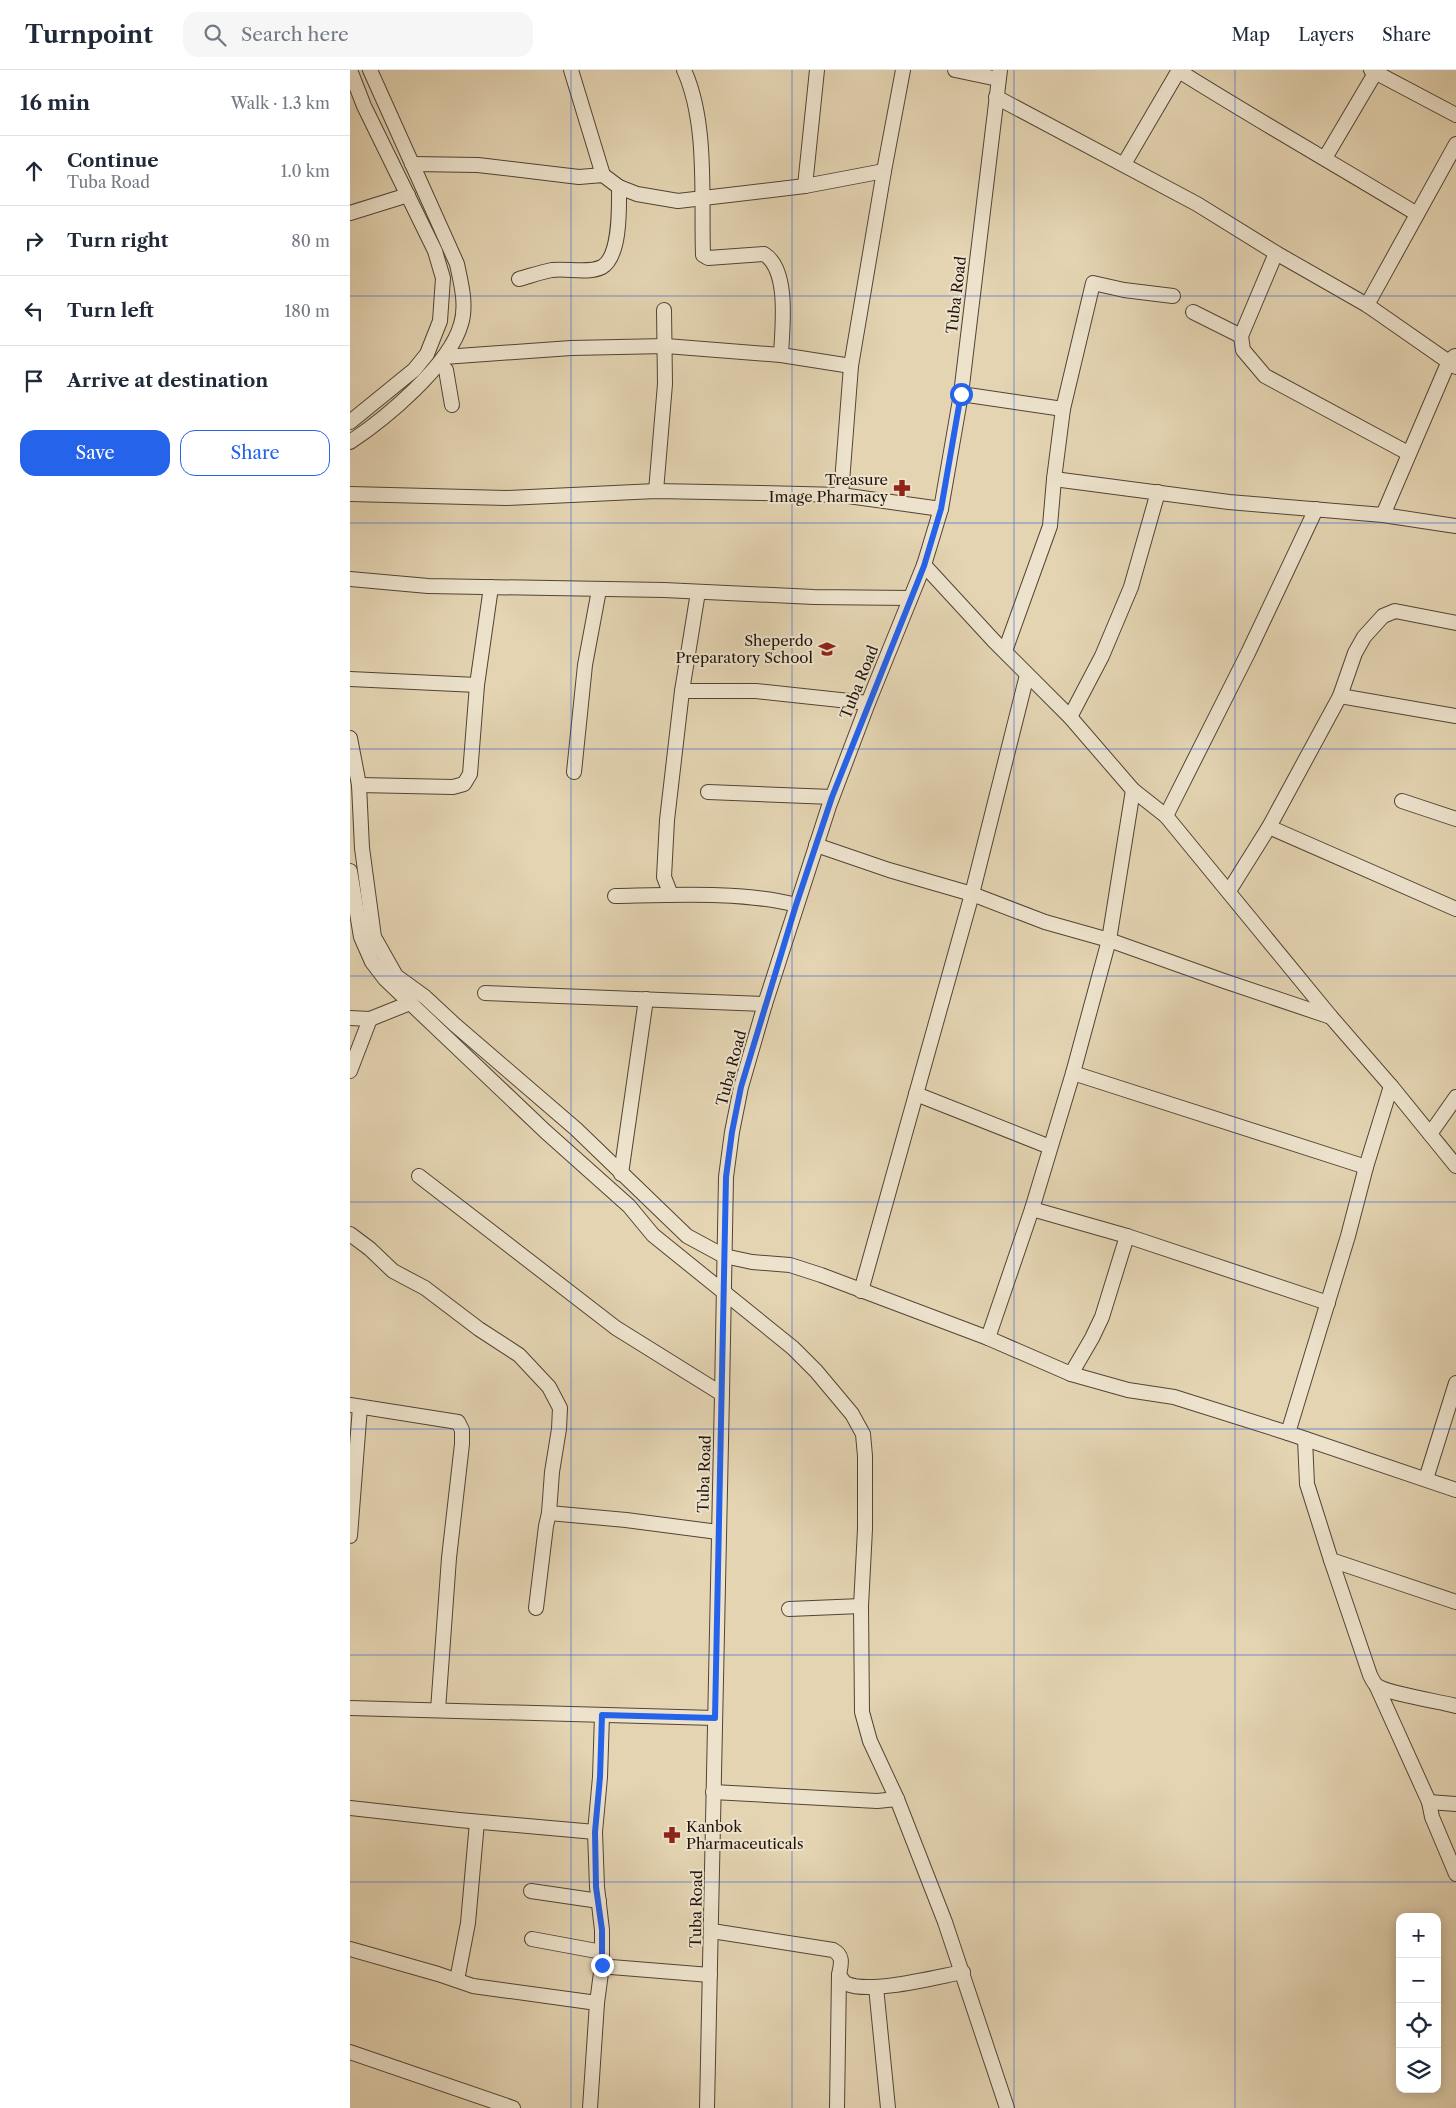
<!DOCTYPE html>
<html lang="en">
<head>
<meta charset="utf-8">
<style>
	body { margin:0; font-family:"Libre Caslon Text",serif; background:#f6f6f7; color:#1f2937 }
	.controls { position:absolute; right:15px; bottom:15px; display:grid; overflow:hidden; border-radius:10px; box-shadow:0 2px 12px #0003 }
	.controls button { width:45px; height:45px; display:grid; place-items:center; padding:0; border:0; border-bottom:1px solid #e0e1e3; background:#fff; color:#1f2937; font:25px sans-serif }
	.stop { position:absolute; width:15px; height:15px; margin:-11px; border:4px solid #2563eb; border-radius:50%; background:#fff }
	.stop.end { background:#2563eb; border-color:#fff; box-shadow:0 1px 5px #0008 }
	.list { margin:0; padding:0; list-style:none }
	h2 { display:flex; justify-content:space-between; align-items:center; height:65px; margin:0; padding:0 20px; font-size:21px }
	h2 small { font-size:16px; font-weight:400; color:#747a83 }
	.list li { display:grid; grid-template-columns:32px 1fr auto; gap:15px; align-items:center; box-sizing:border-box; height:70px; padding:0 20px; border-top:1px solid #e0e1e3 }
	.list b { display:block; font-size:19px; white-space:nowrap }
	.list p { margin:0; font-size:16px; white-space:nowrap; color:#747a83 }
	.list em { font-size:16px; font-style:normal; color:#747a83 }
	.actions { display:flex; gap:10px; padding:15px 20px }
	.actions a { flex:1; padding:11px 0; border:1px solid #2563eb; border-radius:15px; text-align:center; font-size:18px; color:#2563eb }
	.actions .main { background:#2563eb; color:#fff }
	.icon { flex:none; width:28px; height:28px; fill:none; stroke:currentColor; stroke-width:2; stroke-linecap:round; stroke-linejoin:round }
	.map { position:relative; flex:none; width:1106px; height:2038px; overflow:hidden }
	header { display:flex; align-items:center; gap:30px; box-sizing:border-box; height:70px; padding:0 25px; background:#fff; border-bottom:1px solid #e0e1e3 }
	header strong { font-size:24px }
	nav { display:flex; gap:28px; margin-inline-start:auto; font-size:18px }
	.search { width:350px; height:45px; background:#f6f6f7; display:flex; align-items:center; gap:12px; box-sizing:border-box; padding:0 18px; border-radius:15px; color:#747a83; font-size:19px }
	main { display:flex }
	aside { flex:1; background:#fff }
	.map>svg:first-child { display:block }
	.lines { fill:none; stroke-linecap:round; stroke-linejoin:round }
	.minor-casing { stroke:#524434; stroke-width:16 }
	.minor { stroke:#ede3cd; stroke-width:14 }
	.route { stroke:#2563eb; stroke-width:6 }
	.grid { fill:none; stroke:#1d4ed8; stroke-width:1; stroke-opacity:0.55 }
	.labels { text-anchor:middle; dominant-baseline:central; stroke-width:4; stroke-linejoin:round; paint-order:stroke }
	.street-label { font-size:15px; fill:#21140a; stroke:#ede3cd }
	.poi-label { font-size:15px; fill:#21140a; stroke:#ede3cd; text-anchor:end }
</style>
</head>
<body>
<header>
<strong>Turnpoint</strong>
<div class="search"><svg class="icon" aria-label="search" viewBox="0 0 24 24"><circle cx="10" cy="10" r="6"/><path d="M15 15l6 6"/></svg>Search here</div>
<nav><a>Map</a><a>Layers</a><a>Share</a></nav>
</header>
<main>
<aside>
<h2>16 min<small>Walk · 1.3 km</small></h2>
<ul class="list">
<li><svg class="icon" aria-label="ahead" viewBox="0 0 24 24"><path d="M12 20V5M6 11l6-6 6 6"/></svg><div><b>Continue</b><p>Tuba Road</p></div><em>1.0 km</em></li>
<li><svg class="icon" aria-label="right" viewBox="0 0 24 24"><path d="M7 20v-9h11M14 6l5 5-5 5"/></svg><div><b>Turn right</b></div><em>80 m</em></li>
<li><svg class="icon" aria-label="left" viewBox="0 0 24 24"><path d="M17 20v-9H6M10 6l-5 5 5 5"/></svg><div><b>Turn left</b></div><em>180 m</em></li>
<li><svg class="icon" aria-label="arrive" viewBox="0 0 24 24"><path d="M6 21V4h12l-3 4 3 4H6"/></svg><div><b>Arrive at destination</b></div></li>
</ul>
<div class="actions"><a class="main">Save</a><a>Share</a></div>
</aside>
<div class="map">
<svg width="1106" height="2038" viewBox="0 0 1106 2038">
	<rect width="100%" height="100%" fill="#e4d4b2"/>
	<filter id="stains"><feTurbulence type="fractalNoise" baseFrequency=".004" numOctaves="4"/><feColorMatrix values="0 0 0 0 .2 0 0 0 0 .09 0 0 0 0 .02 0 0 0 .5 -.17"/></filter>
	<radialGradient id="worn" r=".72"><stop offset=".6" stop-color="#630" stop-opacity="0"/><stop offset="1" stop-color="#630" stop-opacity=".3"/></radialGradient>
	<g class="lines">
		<g class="minor-casing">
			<g id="minor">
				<path d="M 0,0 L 14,36 L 85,181 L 93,208 L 90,251 L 77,284 L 64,300 L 0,352"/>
				<path d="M 221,0 L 253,105"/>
				<path d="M 334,0 C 358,53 351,127 353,185 L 358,188 L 414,184 C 440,200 432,259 431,285"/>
				<path d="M 605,0 L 648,9"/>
				<path d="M 1021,0 L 1106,45"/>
				<path d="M 829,1 C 907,50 988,96 1067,144"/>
				<path d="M 646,27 L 847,134 L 926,183 L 1017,235 L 1106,297"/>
				<path d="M 975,88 L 1027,0"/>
				<path d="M 62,94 L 128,95 L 229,107 L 253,105 L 269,117 L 287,124 L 328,131 L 455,116 L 534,101"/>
				<path d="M 774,94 L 829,0"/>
				<path d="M 455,116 L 467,0"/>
				<path d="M 0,143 L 58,125"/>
				<path d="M 926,183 L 891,266 L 893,280 L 915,306 L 1058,383"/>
				<path d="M 169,209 C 180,206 191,202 202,200 C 217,198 238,204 252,197 C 271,186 269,136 269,117"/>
				<path d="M 1017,235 L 1106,74"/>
				<path d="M 843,242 L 891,266"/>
				<path d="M 94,287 L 221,278 L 316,276 L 431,285 L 501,296"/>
				<path d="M 90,294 L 96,300 L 102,335"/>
				<path d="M 611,324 L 713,339"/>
				<path d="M 0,372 C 35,349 100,295 111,254 C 117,235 111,213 107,194 L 20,0"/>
				<path d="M 704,409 L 879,432 L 1033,445 L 1106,456"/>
				<path d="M 306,421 L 315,314 L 314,240"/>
				<path d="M 0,424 L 156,428 L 306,421 L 411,423 L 491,425 L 591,439"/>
				<path d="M 491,425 L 501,296 L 534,101 L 553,0"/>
				<path d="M 1033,445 L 1099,291 L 1105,286"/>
				<path d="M 574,495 L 644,571 L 720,647 L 783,720 L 816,746 L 981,947 L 1041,1016 L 1106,1096"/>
				<path d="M 0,509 L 78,516 L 314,520 L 464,527 L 560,528"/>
				<path d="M 655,581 L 700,456 L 704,409 L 713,339 L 743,213 L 774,220 L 823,226"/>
				<path d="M 0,609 L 127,615"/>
				<path d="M 332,621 L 406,621 L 518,633"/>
				<path d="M 990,626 L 1106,646"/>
				<path d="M 720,647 L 752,586 L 781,517 L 808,422"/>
				<path d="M 0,668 L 9,715 L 12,778 L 24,867 L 46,906 L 75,927 L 104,954 L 226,1059 L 337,1166 L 374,1186 L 402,1192 L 440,1195 L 471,1205 L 638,1268 L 721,1304 L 778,1320 L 824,1327 L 938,1363 L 1106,1420"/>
				<path d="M 224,702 L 235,595 L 249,520"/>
				<path d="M 9,715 L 103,717 L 114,714 L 120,704 L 127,615 L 141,517"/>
				<path d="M 358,722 L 482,727"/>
				<path d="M 1052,731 L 1106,749"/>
				<path d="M 816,746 L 898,583 L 966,439"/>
				<path d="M 919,757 L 1106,839"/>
				<path d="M 466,775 L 539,800 L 622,824 L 695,852 L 759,870 L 874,911 L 981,947"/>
				<path d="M 0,801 L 11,867 L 22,892 L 35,909 L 196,1062 L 279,1136 L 303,1165 L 443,1278 L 466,1301 L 502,1344 L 513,1364 L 515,1386 L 515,1459 L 511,1536 L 512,1642 L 520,1671 L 547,1729 L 595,1852 L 657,2038"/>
				<path d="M 879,821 L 919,757 L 990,626 L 1005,583 L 1014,567 L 1033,546 L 1045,541 L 1106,553"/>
				<path d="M 321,825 L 314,807 L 317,750 L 332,621 L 348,522"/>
				<path d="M 265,826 C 320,825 394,821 446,835"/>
				<path d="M 135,923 L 415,934"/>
				<path d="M 0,948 L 20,949 L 60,933"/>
				<path d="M 0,1001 L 20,949"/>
				<path d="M 723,1003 L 1016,1097"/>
				<path d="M 566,1024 L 700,1077"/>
				<path d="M 1080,1064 L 1106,1027"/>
				<path d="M 271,1104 L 296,929"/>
				<path d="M 69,1106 L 266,1258 L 372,1324"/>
				<path d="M 682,1139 L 777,1166 L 978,1233"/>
				<path d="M 0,1164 L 20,1179 L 43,1201 L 75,1218 L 129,1259 L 169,1285 L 199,1317 L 210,1338 L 209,1359 L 202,1402 L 199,1443 L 276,1450 L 368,1462"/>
				<path d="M 511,1221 L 622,824 L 677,605"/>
				<path d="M 638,1268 L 682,1139 L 723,1003 L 759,870 L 783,720"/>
				<path d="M 721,1304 L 742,1268 L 752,1247 L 777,1166"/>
				<path d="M 0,1335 L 108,1352 L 112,1360 L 112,1374 L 99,1488 L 88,1640"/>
				<path d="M 938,1363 L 998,1166 L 1016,1097 L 1041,1016"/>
				<path d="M 955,1369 L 957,1414 L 981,1490 L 1106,1532"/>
				<path d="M 1076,1409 L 1106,1313"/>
				<path d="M 0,1466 L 10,1337"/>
				<path d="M 981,1490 L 1020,1605 C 1022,1609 1024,1613 1026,1615 C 1034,1623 1092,1632 1106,1636"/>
				<path d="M 186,1538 L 196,1456 L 199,1443"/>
				<path d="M 439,1539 L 511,1536"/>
				<path d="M 1027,1617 L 1079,1732 L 1082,1747 L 1106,1804"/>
				<path d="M 0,1638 L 365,1648"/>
				<path d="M 363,1722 L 527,1731 L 547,1729"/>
				<path d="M 1079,1732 L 1106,1734"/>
				<path d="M 0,1738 L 109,1750 L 245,1762"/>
				<path d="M 181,1821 L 249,1831"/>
				<path d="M 362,1861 L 483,1880 C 494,1886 491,1894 489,1905 C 492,1909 493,1912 497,1914 C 521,1924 586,1907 613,1902"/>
				<path d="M 182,1869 L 252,1882"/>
				<path d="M 0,1879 L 88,1904 L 123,1916 L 247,1933"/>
				<path d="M 252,1895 L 261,1897 L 360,1905"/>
				<path d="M 107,1910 L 118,1853 L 127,1752"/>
				<path d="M 526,1917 L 538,2038"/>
				<path d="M 0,1982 L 163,2038"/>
				<path d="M 240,2038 L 247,1933 L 252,1895 L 252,1860 L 247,1817 L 245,1762 L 250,1707 L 252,1645"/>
				<path d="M 357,2038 L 372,1324 L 376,1107 L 382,1062 L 391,1017 L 415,934 L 479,736 L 518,633 L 574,495 L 591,439 L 611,324 L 650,0"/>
				<path d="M 487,2038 L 489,1905"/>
			</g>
		</g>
		<use href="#minor" class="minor"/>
	</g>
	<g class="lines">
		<path class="route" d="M 252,1895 L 252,1860 L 246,1817 L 245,1762 L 250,1707 L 252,1645 L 365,1648 L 376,1107 L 382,1062 L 391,1017 L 446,835 L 482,727 L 574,496 L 591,439 L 611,324"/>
	</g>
	<path class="grid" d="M 221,0 L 221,2038M 442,0 L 442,2038M 664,0 L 664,2038M 885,0 L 885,2038M 0,226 L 1106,226M 0,453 L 1106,453M 0,679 L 1106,679M 0,906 L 1106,906M 0,1132 L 1106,1132M 0,1359 L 1106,1359M 0,1585 L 1106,1585M 0,1812 L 1106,1812"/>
	<defs>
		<g id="pharmacy-bare" transform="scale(1.35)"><path d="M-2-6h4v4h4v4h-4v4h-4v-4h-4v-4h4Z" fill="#8f2418" stroke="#ede3cd" stroke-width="2.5" paint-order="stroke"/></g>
		<g id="school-bare" transform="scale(1.35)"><path d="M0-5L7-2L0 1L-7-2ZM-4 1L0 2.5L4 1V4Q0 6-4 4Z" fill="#8f2418" stroke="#ede3cd" stroke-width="2.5" paint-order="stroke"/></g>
	</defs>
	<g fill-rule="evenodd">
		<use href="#pharmacy-bare" x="552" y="418"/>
		<use href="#school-bare" x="477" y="579"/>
		<use href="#pharmacy-bare" x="322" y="1765"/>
	</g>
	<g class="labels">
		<g class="street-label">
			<text transform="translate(606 225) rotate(-83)">Tuba Road</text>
			<text transform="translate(509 612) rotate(-68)">Tuba Road</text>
			<text transform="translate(381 998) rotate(-75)">Tuba Road</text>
			<text transform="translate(354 1404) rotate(-88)">Tuba Road</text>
			<text transform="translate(346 1839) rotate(-89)">Tuba Road</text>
		</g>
		<g class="poi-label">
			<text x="538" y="409">Treasure<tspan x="538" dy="17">Image Pharmacy</tspan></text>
			<text x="463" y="570">Sheperdo<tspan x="463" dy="17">Preparatory School</tspan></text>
			<text x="336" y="1756" text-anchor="start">Kanbok<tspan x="336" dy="17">Pharmaceuticals</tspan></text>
		</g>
	</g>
	<rect width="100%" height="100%" filter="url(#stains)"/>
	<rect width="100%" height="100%" fill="url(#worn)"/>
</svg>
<div class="controls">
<button>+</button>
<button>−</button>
<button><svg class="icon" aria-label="locate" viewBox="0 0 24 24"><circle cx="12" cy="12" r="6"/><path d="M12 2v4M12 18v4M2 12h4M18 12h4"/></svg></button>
<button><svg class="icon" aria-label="layers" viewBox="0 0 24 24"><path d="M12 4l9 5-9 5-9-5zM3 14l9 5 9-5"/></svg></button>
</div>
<div class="stop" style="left:611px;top:324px"></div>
<div class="stop end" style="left:252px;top:1895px"></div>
</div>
</main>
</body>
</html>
